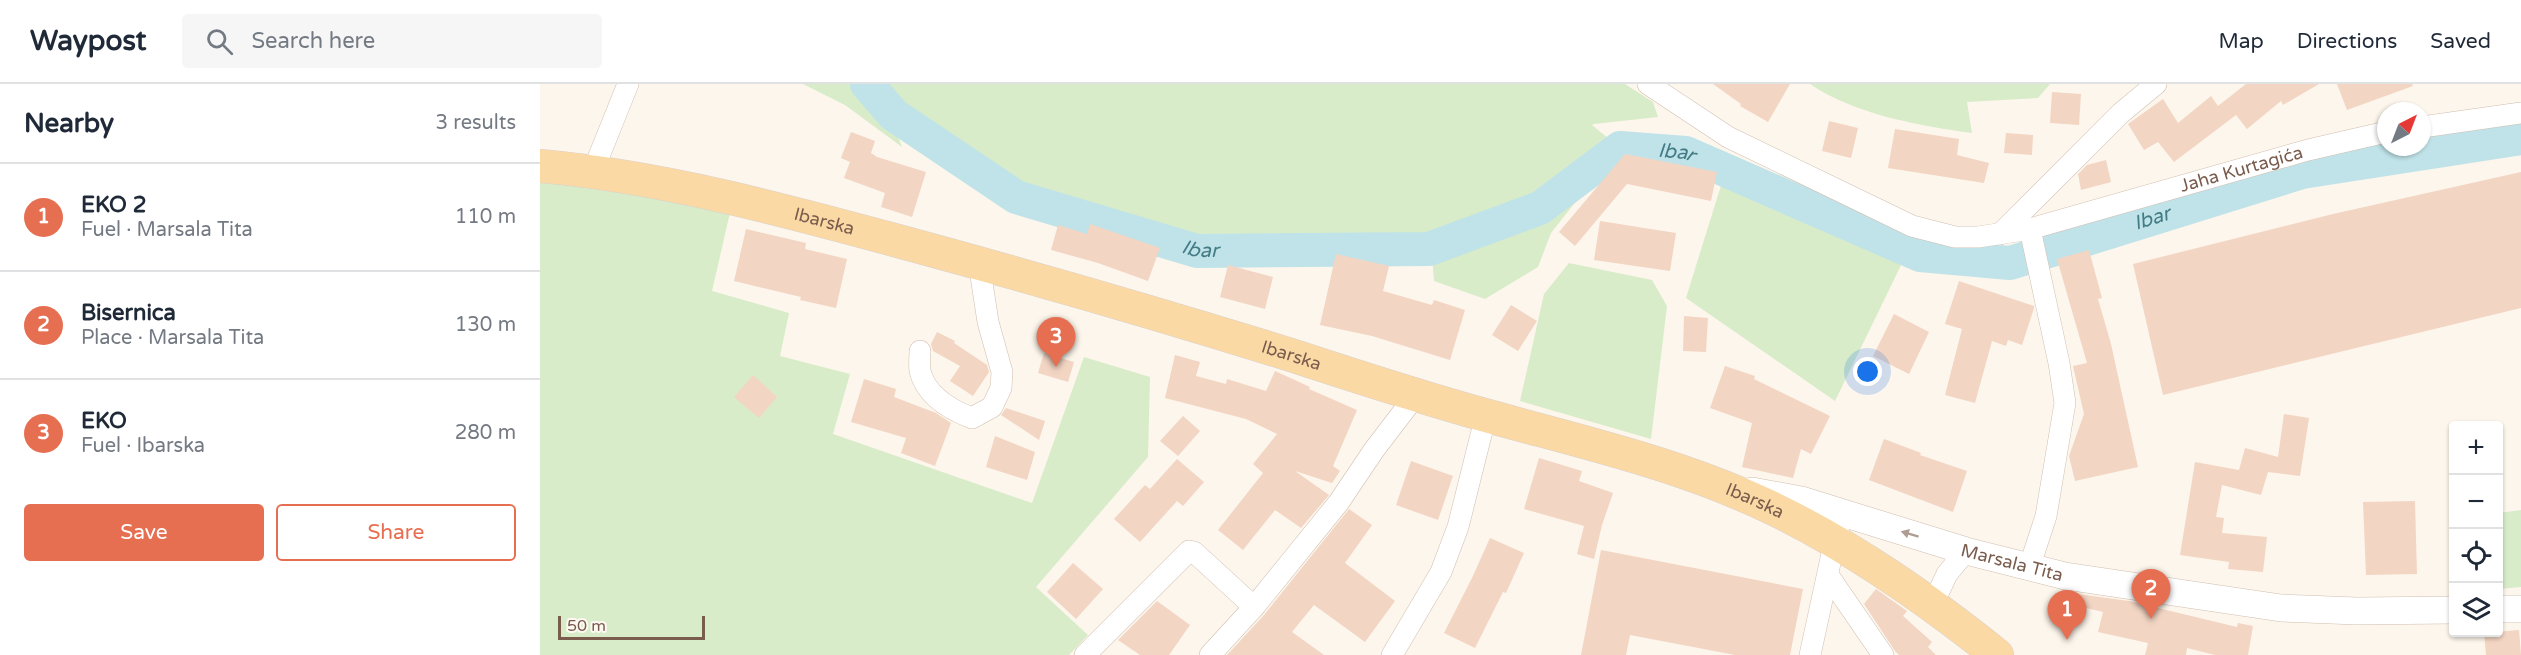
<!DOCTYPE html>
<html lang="en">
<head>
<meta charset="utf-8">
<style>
	body { margin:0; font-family:"Varela Round",sans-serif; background:#f6f6f7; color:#1f2937 }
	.controls { position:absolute; right:18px; bottom:18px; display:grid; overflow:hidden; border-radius:6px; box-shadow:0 2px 4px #0004 }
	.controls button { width:54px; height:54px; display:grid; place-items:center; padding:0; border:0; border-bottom:2px solid #e0e1e3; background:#fff; color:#1f2937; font:30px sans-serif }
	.compass { position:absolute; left:1837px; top:18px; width:54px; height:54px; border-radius:50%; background:#fff; box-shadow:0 2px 4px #0004; rotate:42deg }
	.scale { position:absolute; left:18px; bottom:15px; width:147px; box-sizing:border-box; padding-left:6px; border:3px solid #7a5c4d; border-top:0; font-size:16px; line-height:21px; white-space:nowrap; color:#7a5c4d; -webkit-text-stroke:4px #fffaf3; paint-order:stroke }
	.you { position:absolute; left:1328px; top:288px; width:21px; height:21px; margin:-15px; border:4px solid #fff; border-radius:50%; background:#1a73e8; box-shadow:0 0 0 9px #1a73e833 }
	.badge { display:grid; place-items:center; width:39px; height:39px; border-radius:50%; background:#e76f51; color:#fff; font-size:20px; font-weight:700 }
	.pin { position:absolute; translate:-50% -50px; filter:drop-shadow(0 2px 3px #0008) }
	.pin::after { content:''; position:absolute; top:32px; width:21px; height:18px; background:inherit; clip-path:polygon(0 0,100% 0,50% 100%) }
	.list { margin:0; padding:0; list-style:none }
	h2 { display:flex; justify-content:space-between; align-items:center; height:78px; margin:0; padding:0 24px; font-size:26px }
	h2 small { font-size:20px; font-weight:400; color:#747a83 }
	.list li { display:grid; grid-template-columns:39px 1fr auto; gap:18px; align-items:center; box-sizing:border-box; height:108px; padding:0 24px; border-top:2px solid #e0e1e3 }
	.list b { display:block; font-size:22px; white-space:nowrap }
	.list p { margin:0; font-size:20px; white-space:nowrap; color:#747a83 }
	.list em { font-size:20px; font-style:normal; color:#747a83 }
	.actions { display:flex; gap:12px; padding:18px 24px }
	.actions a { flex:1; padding:14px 0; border:2px solid #e76f51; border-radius:6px; text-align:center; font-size:21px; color:#e76f51 }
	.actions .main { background:#e76f51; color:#fff }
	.icon { flex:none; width:33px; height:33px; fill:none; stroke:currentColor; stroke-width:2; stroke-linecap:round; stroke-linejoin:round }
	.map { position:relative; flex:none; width:1981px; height:571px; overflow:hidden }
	header { display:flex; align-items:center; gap:36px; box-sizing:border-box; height:84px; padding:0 30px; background:#fff; border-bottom:2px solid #e0e1e3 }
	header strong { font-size:28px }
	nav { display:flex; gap:33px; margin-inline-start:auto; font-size:21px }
	.search { width:420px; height:54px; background:#f6f6f7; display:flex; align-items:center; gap:15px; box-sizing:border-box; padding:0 21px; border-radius:6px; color:#747a83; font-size:22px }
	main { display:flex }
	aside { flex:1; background:#fff }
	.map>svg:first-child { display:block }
	.green { fill:#d8ecc9 }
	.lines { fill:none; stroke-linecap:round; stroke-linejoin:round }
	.river { stroke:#bfe3e8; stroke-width:34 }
	.building { fill:#f3d5c3 }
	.minor-casing { stroke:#d1beb0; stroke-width:22 }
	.tertiary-casing { stroke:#d1beb0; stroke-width:28 }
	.primary-casing { stroke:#dad1cd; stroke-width:34 }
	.minor { stroke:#fff; stroke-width:21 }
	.tertiary { stroke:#fff; stroke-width:27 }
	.primary { stroke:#fbd9a5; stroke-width:33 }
	.oneway { fill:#af9d94 }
	.labels { text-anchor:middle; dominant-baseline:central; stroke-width:6; stroke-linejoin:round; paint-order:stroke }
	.street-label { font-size:18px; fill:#7a5c4d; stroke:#fffaf3 }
	.water-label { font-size:20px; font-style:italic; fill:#437c86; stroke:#fffaf3 }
</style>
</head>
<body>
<header>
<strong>Waypost</strong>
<div class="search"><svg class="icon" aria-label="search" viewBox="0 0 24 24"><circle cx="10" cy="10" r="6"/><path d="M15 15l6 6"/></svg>Search here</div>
<nav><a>Map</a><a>Directions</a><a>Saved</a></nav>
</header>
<main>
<aside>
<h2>Nearby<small>3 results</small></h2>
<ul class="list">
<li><span class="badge">1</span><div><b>EKO 2</b><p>Fuel · Marsala Tita</p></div><em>110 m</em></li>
<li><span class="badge">2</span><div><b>Bisernica</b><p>Place · Marsala Tita</p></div><em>130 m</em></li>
<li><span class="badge">3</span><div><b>EKO</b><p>Fuel · Ibarska</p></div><em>280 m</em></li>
</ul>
<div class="actions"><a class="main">Save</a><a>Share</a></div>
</aside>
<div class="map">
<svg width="1981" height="571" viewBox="0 0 1981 571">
	<rect width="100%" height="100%" fill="#fdf6ec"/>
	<g class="green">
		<path d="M 263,0 L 318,0 L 355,44 L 362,63 L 305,21 Z"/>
		<path d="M 343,0 L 1085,0 L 1113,18 L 1118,33 L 1054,40 L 1052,41 L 1074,59 L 994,115 L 887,158 L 660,159 L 484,102 L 364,25 Z"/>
		<path d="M 1270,0 L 1510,0 L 1498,14 L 1427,18 L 1432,49 C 1379,42 1314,30 1270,0 Z"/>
		<path d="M 0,91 L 192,120 L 172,207 L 249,229 L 240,272 L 310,290 L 293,350 L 492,419 L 544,273 L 610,293 L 608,373 L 496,503 L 548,551 L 529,571 L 0,571 Z"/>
		<path d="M 1056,92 L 1011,149 L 998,183 L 945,215 L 894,197 L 892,173 L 1001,134 Z"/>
		<path d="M 1183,95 L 1364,175 L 1295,317 L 1146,214 Z"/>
		<path d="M 1029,179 L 1112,196 L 1127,222 L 1111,355 L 980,317 L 1004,210 Z"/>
		<path d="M 1981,426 L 1981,503 L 1959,505 L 1959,429 Z"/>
	</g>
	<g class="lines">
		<path class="river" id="s1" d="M 327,0 L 354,31 L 476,113 L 657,167 L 889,165 L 1000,124 L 1080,64 L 1146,69 L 1380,171 L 1470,179 L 1762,88 L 1981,54"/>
	</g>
	<g class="building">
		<path d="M 1173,0 L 1250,0 L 1228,38 L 1200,22 L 1201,20 Z"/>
		<path d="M 1706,0 L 1779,0 L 1743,21 L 1741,17 L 1707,45 L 1696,31 L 1634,78 L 1618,58 L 1604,66 L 1588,40 L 1623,15 L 1638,39 L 1671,12 L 1678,22 Z"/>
		<path d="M 1797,0 L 1872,0 L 1873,2 L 1807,26 Z"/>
		<path d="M 1512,8 L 1541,10 L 1539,41 L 1510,39 Z"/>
		<path d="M 1289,37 L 1318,44 L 1311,74 L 1282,67 Z"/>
		<path d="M 1355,45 L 1419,55 L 1417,71 L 1449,79 L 1444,99 L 1348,84 Z"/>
		<path d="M 311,48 L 335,57 L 331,69 L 337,73 L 386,88 L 372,133 L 341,123 L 345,109 L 304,94 L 310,78 L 301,74 Z"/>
		<path d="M 1466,49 L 1493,51 L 1492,71 L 1464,69 Z"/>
		<path d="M 1085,70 L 1177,88 L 1171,117 L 1087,100 L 1035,162 L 1019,148 Z"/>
		<path d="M 1566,76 L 1571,98 L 1541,106 L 1538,90 L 1547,81 Z"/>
		<path d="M 1981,88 L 1981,224 L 1623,311 L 1593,180 L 1793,130 Z"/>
		<path d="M 1060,137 L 1136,149 L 1130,187 L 1054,176 Z"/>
		<path d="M 550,140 L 620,164 L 608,197 L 558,179 L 511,166 L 518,141 L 547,150 Z"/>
		<path d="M 206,145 L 266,159 L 265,165 L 307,175 L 296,224 L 260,216 L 261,213 L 194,197 Z"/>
		<path d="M 1549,166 L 1562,214 L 1558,215 L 1571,260 L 1598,383 L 1535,397 L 1529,372 L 1544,330 L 1533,282 L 1547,279 L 1517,175 Z"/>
		<path d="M 796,170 L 849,182 L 843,207 L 892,221 L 894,216 L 925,226 L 910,276 L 832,252 L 780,241 Z"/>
		<path d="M 688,181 L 733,193 L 725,225 L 680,213 Z"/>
		<path d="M 1419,197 L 1494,222 L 1494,224 L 1482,261 L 1468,256 L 1466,262 L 1452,257 L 1435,319 L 1405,311 L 1422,245 L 1405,240 Z"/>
		<path d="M 971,221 L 997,237 L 978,267 L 952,251 Z"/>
		<path d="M 1354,230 L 1389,248 L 1369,290 L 1333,272 Z"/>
		<path d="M 1144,232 L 1168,234 L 1166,268 L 1143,267 Z"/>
		<path d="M 397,248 L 415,257 L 414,259 L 447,281 L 449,288 L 433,312 L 410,297 L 420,282 L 393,267 L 391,260 Z"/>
		<path d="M 504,269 L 534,278 L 528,298 L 498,289 Z"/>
		<path d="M 635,271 L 660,278 L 656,292 L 686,300 L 687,295 L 726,307 L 735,287 L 770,303 L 769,305 L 817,326 L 793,382 L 800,387 L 792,399 L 755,387 L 789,411 L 761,444 L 735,426 L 703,466 L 678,446 L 723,389 L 713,380 L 737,350 L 706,335 L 625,314 Z"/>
		<path d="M 1185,282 L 1215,292 L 1214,295 L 1290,332 L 1271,370 L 1261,365 L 1253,394 L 1202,383 L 1212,339 L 1170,324 Z"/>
		<path d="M 213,291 L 237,313 L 219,334 L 194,313 Z"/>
		<path d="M 324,295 L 356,305 L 354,313 L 396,329 L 411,339 L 395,382 L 361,369 L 366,354 L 311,338 Z"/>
		<path d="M 466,324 L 505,337 L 499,356 L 461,331 Z"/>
		<path d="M 1744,330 L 1769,334 L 1760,392 L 1728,388 L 1721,411 L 1682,401 L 1676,433 L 1684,434 L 1682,449 L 1727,453 L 1723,488 L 1688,485 L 1689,478 L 1640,471 L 1655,378 L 1699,386 L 1705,364 L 1738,373 Z"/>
		<path d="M 643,332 L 660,347 L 638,372 L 620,357 Z"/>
		<path d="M 455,352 L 495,368 L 487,396 L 446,383 Z"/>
		<path d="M 1344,355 L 1381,369 L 1380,371 L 1427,387 L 1413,428 L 1329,396 Z"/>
		<path d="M 999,374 L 1042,387 L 1039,397 L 1073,409 L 1062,441 L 1054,475 L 1037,470 L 1044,442 L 984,425 Z"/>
		<path d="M 637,375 L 664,398 L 643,422 L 637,417 L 600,458 L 574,435 L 605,401 L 610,405 Z"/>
		<path d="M 871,377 L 913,392 L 898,436 L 856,421 Z"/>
		<path d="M 1875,417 L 1877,490 L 1826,491 L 1823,418 Z"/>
		<path d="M 809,425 L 832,441 L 805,479 L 855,517 L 825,558 L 774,521 L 752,548 L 784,571 L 687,571 L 724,531 Z"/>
		<path d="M 950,454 L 984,469 L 966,509 L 963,508 L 935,564 L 904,549 L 932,494 Z"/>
		<path d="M 1061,466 L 1263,505 L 1250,571 L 1195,571 L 1090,551 L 1086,571 L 1041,571 Z"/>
		<path d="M 533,479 L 563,505 L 536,535 L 507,508 Z"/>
		<path d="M 1336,505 L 1367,527 L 1363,532 L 1392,558 L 1388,563 L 1396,571 L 1359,571 L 1355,567 L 1324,520 Z"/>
		<path d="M 1523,508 L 1589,517 L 1697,543 L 1698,539 L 1713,542 L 1708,571 L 1675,571 L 1647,564 L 1646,571 L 1605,571 L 1608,559 L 1558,548 L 1563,528 L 1521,518 Z"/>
		<path d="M 617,517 L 650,541 L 629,571 L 600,571 L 578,556 Z"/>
		<path d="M 1979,546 L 1981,571 L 1946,571 L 1944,549 Z"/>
	</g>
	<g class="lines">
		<g class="minor-casing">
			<g id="minor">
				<path id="s2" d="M 1108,0 L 1188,53 L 1372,142 L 1415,153 L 1438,153 L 1490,145 L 1768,66 L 1846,48"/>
				<path d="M 1882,43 L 1981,29"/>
				<path d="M 53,87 L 88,0"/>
				<path d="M 1460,150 L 1581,29 L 1616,0"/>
				<path d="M 380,267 C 380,273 379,281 380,287 C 386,312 411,326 432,334 L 452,323 L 461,304 L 462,288 L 448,238 L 439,179"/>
				<path d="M 1489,484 L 1506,432 L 1525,319 L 1519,279 L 1490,145"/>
				<path d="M 1288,491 L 1343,571"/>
				<path d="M 1393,520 L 1407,490 L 1426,467"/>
				<path d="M 545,571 L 649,467 L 654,468 L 714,523"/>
				<path d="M 670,571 L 714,523 L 799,418 L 834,366 L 876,311"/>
				<path d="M 852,571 L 901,488 L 918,443 L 946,331"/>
				<path d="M 1270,571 L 1295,456 L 1299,449"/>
			</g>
		</g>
		<g class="tertiary-casing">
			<g id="tertiary">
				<path id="s3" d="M 1212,407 L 1261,416 L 1426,467 L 1525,492 L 1741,524 L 1817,527 L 1914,526"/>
				<path d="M 1958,525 L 1981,525"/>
			</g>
		</g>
		<g class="primary-casing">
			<g id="primary">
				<path id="s4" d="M 0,82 C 122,93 240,125 358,157 C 491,193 623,231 754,272 C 818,293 883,314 948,332 C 1045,359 1144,381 1236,426 C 1316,465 1388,516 1457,571"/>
			</g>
		</g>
		<use href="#minor" class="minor"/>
		<use href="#tertiary" class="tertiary"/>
		<use href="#primary" class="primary"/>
	</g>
	<defs><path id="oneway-solid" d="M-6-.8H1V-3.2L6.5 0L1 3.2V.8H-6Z" transform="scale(1.5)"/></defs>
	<use class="oneway" href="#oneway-solid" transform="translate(1370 450) rotate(-163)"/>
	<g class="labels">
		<g class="street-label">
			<text stroke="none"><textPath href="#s2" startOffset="640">Jaha Kurtagića</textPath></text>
			<text stroke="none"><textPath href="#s4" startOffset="290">Ibarska</textPath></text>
			<text stroke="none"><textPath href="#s4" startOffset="776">Ibarska</textPath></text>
			<text stroke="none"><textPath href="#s4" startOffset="1262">Ibarska</textPath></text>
			<text stroke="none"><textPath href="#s3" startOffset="270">Marsala Tita</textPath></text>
		</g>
		<g class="water-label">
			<text stroke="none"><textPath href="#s1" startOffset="884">Ibar</textPath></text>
			<text stroke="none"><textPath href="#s1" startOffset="1388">Ibar</textPath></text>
			<text stroke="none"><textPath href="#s1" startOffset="380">Ibar</textPath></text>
		</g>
	</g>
</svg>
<div class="controls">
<button>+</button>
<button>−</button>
<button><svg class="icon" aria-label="locate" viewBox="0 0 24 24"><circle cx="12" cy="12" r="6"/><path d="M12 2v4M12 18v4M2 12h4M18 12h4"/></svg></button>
<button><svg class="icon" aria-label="layers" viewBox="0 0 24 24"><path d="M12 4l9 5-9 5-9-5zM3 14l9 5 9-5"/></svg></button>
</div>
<svg class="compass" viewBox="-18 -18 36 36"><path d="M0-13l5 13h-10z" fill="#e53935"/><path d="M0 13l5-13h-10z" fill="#747a83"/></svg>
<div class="scale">50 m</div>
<div class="you"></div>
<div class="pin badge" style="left:1527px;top:556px">1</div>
<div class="pin badge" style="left:1611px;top:535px">2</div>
<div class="pin badge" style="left:516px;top:283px">3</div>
</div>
</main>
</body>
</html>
